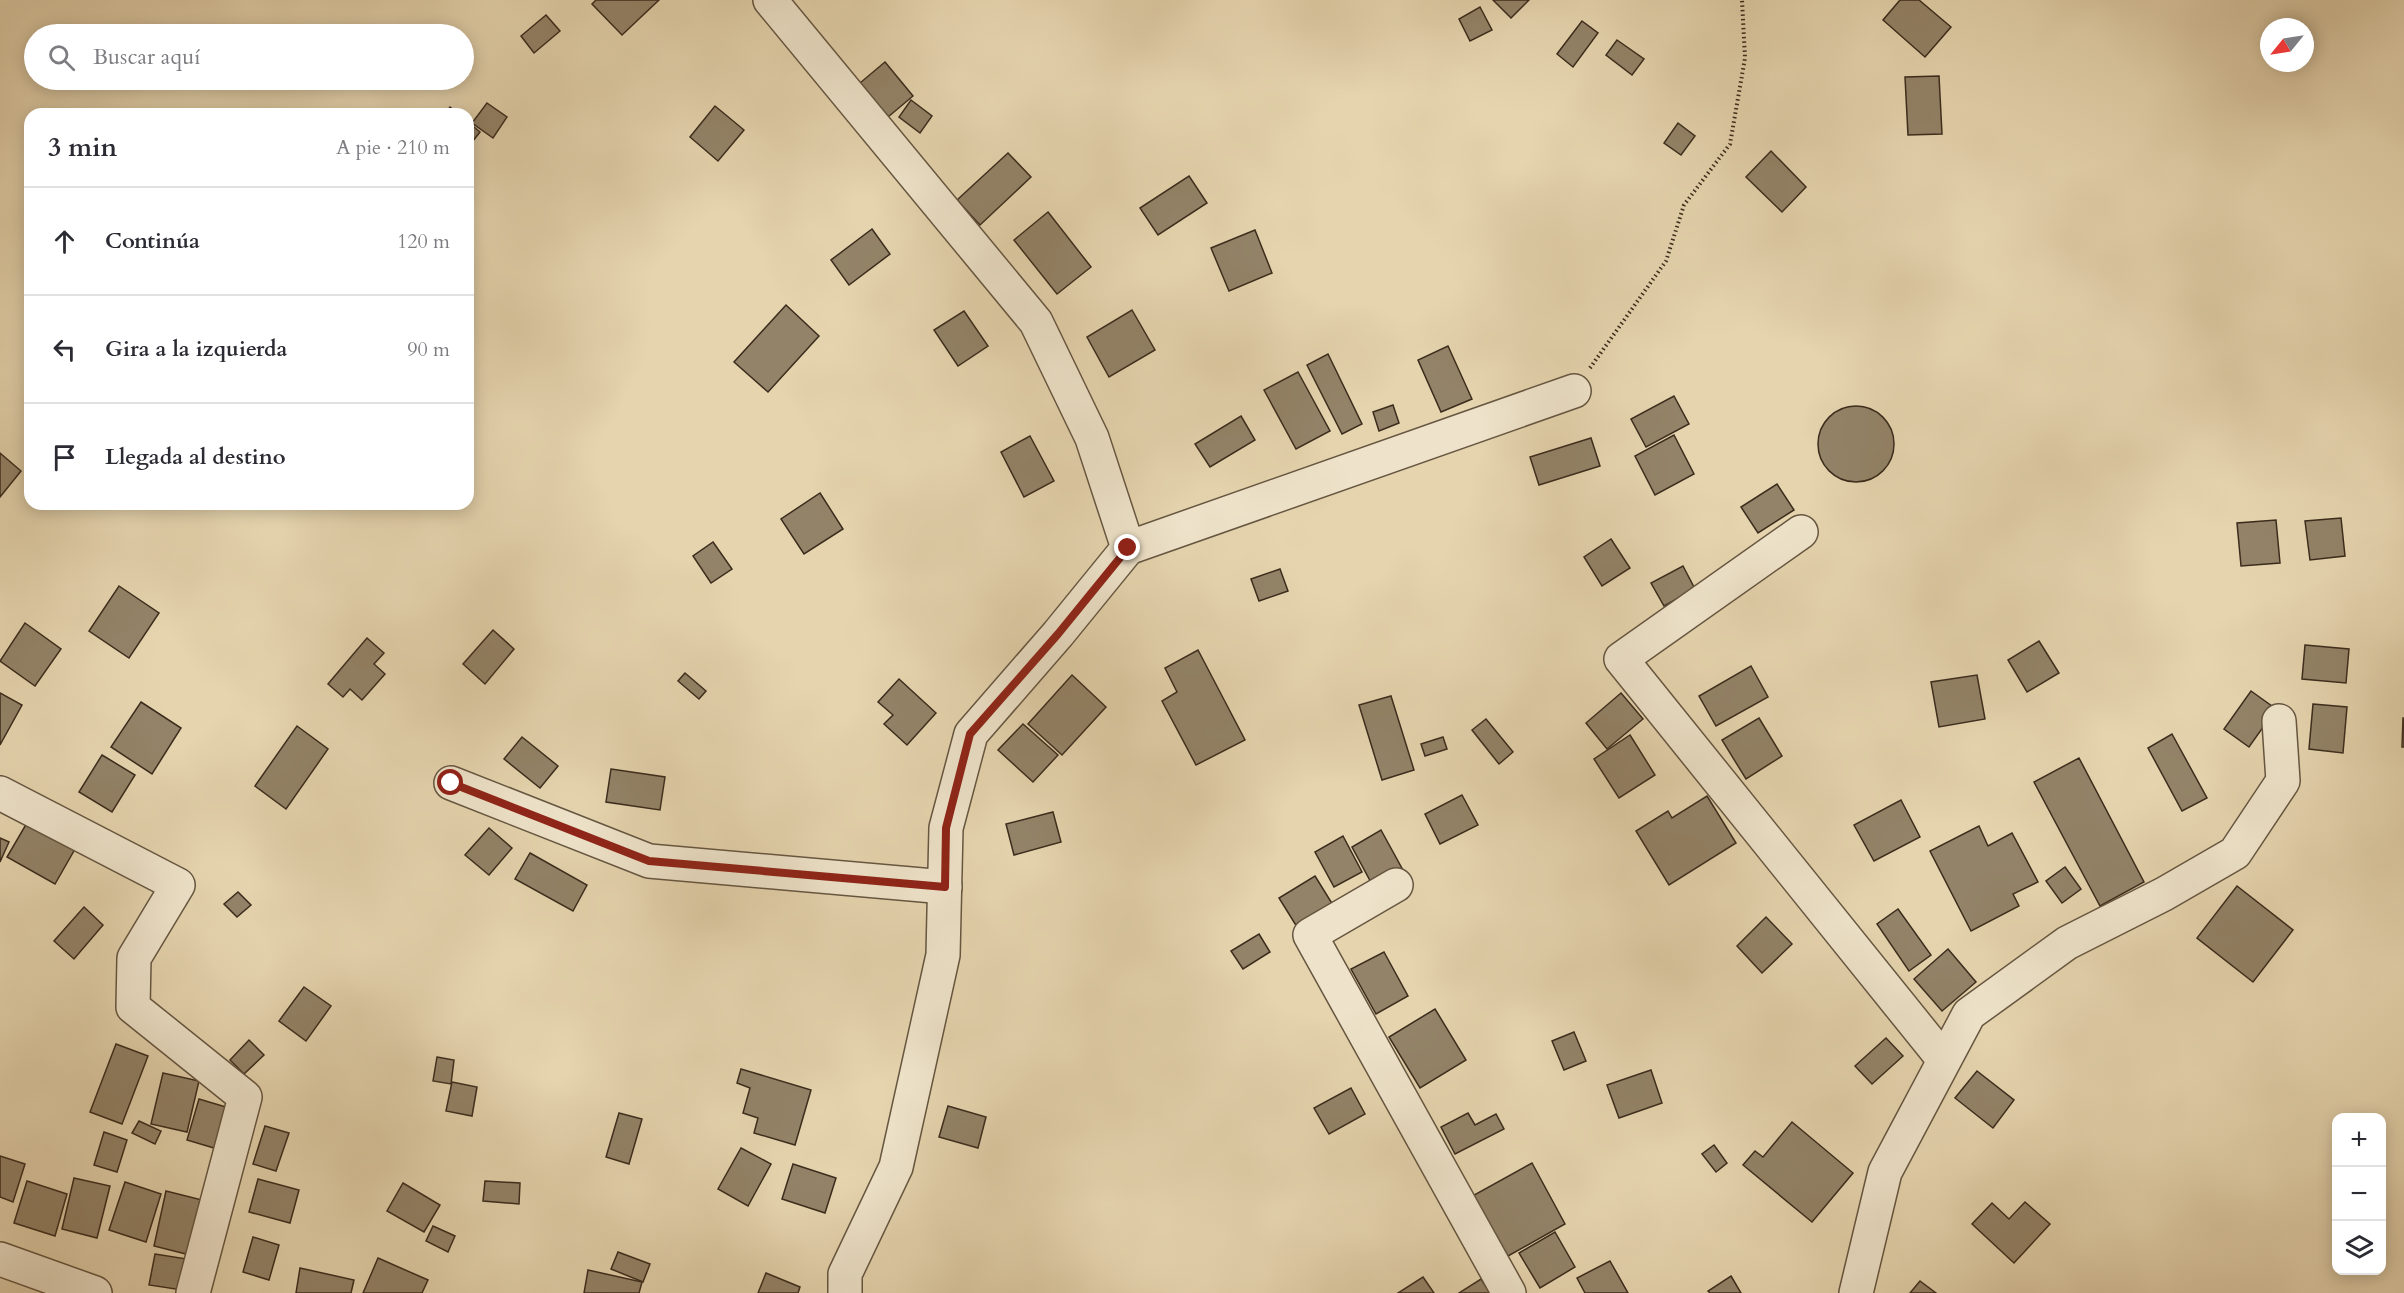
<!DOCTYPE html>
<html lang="es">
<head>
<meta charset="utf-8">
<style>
	body { margin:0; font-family:Cardo,serif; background:#f7f7f7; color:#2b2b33 }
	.controls { position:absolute; right:18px; bottom:18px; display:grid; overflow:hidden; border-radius:12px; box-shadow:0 3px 15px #0003 }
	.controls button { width:54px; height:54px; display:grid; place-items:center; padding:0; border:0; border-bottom:2px solid #e1e1e2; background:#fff; color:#2b2b33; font:30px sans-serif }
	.compass { position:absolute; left:2260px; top:18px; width:54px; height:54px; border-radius:50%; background:#fff; box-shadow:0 3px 15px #0003; rotate:240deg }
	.stop { position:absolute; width:18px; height:18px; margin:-14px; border:4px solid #8f2418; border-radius:50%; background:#fff }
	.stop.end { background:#8f2418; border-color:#fff; box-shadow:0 2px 6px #0008 }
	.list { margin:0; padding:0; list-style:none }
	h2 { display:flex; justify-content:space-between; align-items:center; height:78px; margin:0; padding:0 24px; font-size:26px }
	h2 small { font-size:20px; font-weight:400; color:#7c7c81 }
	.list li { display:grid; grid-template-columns:39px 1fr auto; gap:18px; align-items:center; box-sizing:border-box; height:108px; padding:0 24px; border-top:2px solid #e1e1e2 }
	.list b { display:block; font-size:22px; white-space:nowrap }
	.list em { font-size:20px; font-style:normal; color:#7c7c81 }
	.icon { flex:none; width:33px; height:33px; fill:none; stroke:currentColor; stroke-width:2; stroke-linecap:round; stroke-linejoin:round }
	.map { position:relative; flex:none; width:2404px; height:1293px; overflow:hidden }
	.search { position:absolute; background:#fff; box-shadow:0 3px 15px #0003; left:24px; top:24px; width:450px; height:66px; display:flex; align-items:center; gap:15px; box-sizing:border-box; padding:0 21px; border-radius:33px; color:#7c7c81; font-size:22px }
	.panel { position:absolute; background:#fff; box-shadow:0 3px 15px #0003; left:24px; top:108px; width:450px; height:402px; border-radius:18px }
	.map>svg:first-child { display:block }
	.building { fill:#938368; stroke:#3b2c1d; stroke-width:1.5 }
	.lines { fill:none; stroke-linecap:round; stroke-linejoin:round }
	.minor-casing { stroke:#665641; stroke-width:36 }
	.path { stroke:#3b2c1d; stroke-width:4; stroke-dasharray:1.5 3; stroke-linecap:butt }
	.minor { stroke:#eee3ca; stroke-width:33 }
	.route { stroke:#8f2418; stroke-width:8 }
</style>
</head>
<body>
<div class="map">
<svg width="2404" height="1293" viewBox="0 0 2404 1293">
	<rect width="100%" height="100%" fill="#e5d4ae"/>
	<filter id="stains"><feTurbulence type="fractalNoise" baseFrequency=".00333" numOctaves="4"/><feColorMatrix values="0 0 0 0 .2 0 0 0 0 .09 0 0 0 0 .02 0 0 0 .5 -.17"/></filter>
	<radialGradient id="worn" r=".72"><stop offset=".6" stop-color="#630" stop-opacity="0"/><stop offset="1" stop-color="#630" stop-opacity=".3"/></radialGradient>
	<g class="building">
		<path d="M 596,0 L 659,0 L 622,35 L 592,4 Z"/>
		<path d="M 1493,0 L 1529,0 L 1511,18 Z"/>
		<path d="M 1900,0 L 1919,0 L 1951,27 L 1925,57 L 1883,20 Z"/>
		<path d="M 1480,7 L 1492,30 L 1470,41 L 1459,19 Z"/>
		<path d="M 546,15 L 560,31 L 534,53 L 521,36 Z"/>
		<path d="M 1582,21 L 1598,33 L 1573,67 L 1557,54 Z"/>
		<path d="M 1617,40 L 1644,59 L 1632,75 L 1606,55 Z"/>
		<path d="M 885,62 L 913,96 L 888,117 L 860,83 Z"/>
		<path d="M 1939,76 L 1942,134 L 1908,135 L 1905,77 Z"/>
		<path d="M 911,100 L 932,116 L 920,133 L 899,117 Z"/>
		<path d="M 487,103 L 507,117 L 493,138 L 472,123 Z"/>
		<path d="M 715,106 L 744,130 L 718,161 L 690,137 Z"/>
		<path d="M 450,107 L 458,114 L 445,114 Z"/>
		<path d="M 468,122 L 480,132 L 468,147 Z"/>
		<path d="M 1678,123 L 1695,136 L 1681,155 L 1664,143 Z"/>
		<path d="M 1771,151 L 1806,187 L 1782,212 L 1746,177 Z"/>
		<path d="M 1008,153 L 1031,177 L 980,225 L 957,200 Z"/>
		<path d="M 1189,176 L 1207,203 L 1158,235 L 1140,208 Z"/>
		<path d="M 1048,212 L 1091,267 L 1057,294 L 1014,240 Z"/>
		<path d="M 872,229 L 890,254 L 849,285 L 831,260 Z"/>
		<path d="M 1255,230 L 1272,273 L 1229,291 L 1211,248 Z"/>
		<path d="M 786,305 L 819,336 L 768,392 L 734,362 Z"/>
		<path d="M 1132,310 L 1155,350 L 1109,377 L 1087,337 Z"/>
		<path d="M 964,311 L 988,346 L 958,366 L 934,330 Z"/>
		<path d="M 1448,346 L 1472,399 L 1441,412 L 1418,360 Z"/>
		<path d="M 1328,354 L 1362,424 L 1342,434 L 1307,365 Z"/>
		<path d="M 1298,372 L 1330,431 L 1296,449 L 1264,390 Z"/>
		<path d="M 1674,396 L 1689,424 L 1646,447 L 1631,419 Z"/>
		<path d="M 1393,405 L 1399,423 L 1379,431 L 1373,412 Z"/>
		<circle cx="1856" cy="444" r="38"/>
		<path d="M 1241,416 L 1255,440 L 1210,467 L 1195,444 Z"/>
		<path d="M 1674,435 L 1694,474 L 1655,495 L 1635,456 Z"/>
		<path d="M 1030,436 L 1054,481 L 1024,497 L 1001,452 Z"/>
		<path d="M 1591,438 L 1600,466 L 1539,485 L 1530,457 Z"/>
		<path d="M 0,453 L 21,471 L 0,497 Z"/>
		<path d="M 1777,484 L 1794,510 L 1758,533 L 1741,507 Z"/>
		<path d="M 820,493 L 843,529 L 804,554 L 781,519 Z"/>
		<path d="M 2341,518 L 2345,556 L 2310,560 L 2305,521 Z"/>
		<path d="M 2276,520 L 2280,563 L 2241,566 L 2237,523 Z"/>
		<path d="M 1611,539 L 1630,568 L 1602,586 L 1584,557 Z"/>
		<path d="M 713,542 L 732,569 L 711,583 L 693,556 Z"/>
		<path d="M 1683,566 L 1695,589 L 1664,606 L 1651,583 Z"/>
		<path d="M 1280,569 L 1288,591 L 1259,601 L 1251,579 Z"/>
		<path d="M 119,586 L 159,613 L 129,658 L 89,631 Z"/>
		<path d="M 25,623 L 61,649 L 35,686 L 0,661 Z"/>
		<path d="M 493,630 L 514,649 L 485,684 L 463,664 Z"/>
		<path d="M 367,638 L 384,653 L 374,664 L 385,674 L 362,700 L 350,689 L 343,697 L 328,684 Z"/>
		<path d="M 2039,641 L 2059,673 L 2027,692 L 2008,660 Z"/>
		<path d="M 2305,645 L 2349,649 L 2346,683 L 2302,679 Z"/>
		<path d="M 1198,650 L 1245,740 L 1196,765 L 1162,701 L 1177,692 L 1165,668 Z"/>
		<path d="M 1751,666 L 1768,697 L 1716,726 L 1699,696 Z"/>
		<path d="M 685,673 L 706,691 L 699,699 L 678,681 Z"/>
		<path d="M 1072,675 L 1106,707 L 1062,755 L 1028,724 Z"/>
		<path d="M 1977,675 L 1985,719 L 1939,727 L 1931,682 Z"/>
		<path d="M 899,679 L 936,713 L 907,745 L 884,724 L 893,715 L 878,702 Z"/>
		<path d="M 2251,691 L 2276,709 L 2249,747 L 2224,729 Z"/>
		<path d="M 0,693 L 22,705 L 0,745 Z"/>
		<path d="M 1621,693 L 1643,719 L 1607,749 L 1586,723 Z"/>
		<path d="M 1391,696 L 1414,770 L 1382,780 L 1359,705 Z"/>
		<path d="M 141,702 L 181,728 L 152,774 L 111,747 Z"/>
		<path d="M 2313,704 L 2347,707 L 2343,753 L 2309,749 Z"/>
		<path d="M 1759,718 L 1782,756 L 1746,779 L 1722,740 Z"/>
		<path d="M 2403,718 L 2404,718 L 2404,747 L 2402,747 Z"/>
		<path d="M 1486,719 L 1513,752 L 1499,764 L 1472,730 Z"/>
		<path d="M 1023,724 L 1058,755 L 1033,782 L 998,750 Z"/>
		<path d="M 297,726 L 328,749 L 286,809 L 255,786 Z"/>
		<path d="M 2172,734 L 2207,798 L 2182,811 L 2148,748 Z"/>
		<path d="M 1630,735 L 1655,775 L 1619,798 L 1594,759 Z"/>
		<path d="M 522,737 L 558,766 L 540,788 L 504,759 Z"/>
		<path d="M 1443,737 L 1447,749 L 1425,756 L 1421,744 Z"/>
		<path d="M 102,755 L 135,775 L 112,812 L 79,792 Z"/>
		<path d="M 2079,758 L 2144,882 L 2100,906 L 2034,782 Z"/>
		<path d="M 611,769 L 665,777 L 660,810 L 606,802 Z"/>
		<path d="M 1462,795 L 1478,825 L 1440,844 L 1425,814 Z"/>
		<path d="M 1707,796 L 1736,843 L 1669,885 L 1636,831 L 1668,811 L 1672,818 Z"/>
		<path d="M 1901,800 L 1920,837 L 1874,861 L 1854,825 Z"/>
		<path d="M 1053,812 L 1061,842 L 1014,855 L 1006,824 Z"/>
		<path d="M 28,821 L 75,849 L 55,884 L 7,857 Z"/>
		<path d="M 1979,826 L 1988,846 L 2012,833 L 2038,882 L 2013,894 L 2019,906 L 1971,931 L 1930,851 Z"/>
		<path d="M 489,828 L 512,848 L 489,875 L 465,855 Z"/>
		<path d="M 1381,830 L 1404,872 L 1374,888 L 1352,847 Z"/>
		<path d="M 1343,836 L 1362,872 L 1334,887 L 1315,852 Z"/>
		<path d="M 0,838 L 9,842 L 0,862 Z"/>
		<path d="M 530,853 L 587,885 L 573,911 L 515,879 Z"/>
		<path d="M 2065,867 L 2081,889 L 2062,903 L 2046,881 Z"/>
		<path d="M 1315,876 L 1333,905 L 1297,927 L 1279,898 Z"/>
		<path d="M 2237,886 L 2293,930 L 2253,982 L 2197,938 Z"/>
		<path d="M 238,892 L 251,905 L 237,917 L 224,904 Z"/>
		<path d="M 84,907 L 103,925 L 74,959 L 54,941 Z"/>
		<path d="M 1898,909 L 1931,955 L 1909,971 L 1877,924 Z"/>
		<path d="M 1766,917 L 1792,944 L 1762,973 L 1737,946 Z"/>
		<path d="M 1259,934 L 1270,952 L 1243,969 L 1231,951 Z"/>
		<path d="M 1948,949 L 1976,982 L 1942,1011 L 1914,979 Z"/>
		<path d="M 1384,952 L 1408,996 L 1376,1014 L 1351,969 Z"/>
		<path d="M 304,987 L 331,1006 L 306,1041 L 279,1021 Z"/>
		<path d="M 1435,1009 L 1466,1060 L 1420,1088 L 1389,1037 Z"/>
		<path d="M 1574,1032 L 1586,1061 L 1564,1070 L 1552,1041 Z"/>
		<path d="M 1886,1038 L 1903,1056 L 1872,1084 L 1855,1066 Z"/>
		<path d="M 249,1040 L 264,1055 L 244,1074 L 230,1060 Z"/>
		<path d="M 116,1044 L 148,1056 L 122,1124 L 90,1112 Z"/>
		<path d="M 437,1057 L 454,1060 L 451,1084 L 433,1081 Z"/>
		<path d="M 741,1069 L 811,1090 L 795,1145 L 754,1133 L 758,1118 L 743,1113 L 750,1088 L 737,1083 Z"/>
		<path d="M 1651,1070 L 1662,1103 L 1619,1118 L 1607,1085 Z"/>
		<path d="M 1977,1071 L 2014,1100 L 1993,1128 L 1955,1098 Z"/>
		<path d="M 163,1073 L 199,1081 L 187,1132 L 151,1124 Z"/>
		<path d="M 452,1082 L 477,1087 L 472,1116 L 446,1111 Z"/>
		<path d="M 1351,1088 L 1365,1114 L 1329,1134 L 1314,1108 Z"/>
		<path d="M 199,1099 L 236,1110 L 224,1151 L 187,1140 Z"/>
		<path d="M 948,1106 L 986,1117 L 978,1148 L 939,1137 Z"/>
		<path d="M 619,1113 L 642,1119 L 629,1164 L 606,1157 Z"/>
		<path d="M 1468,1113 L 1475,1125 L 1496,1114 L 1504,1129 L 1455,1154 L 1441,1127 Z"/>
		<path d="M 139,1121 L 161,1131 L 155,1144 L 132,1133 Z"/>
		<path d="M 1792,1122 L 1853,1173 L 1812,1222 L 1743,1165 L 1755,1151 L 1763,1157 Z"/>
		<path d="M 265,1126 L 289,1133 L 276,1171 L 253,1164 Z"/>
		<path d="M 104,1132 L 127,1140 L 117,1172 L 94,1165 Z"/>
		<path d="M 1714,1145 L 1727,1163 L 1716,1172 L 1702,1154 Z"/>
		<path d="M 741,1148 L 771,1164 L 748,1206 L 718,1189 Z"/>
		<path d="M 0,1156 L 25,1164 L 13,1202 L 0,1197 Z"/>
		<path d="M 1532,1163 L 1565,1224 L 1501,1260 L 1467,1199 Z"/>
		<path d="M 793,1164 L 836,1178 L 825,1213 L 782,1199 Z"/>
		<path d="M 74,1178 L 110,1186 L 97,1238 L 62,1229 Z"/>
		<path d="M 258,1179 L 299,1190 L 290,1223 L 249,1212 Z"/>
		<path d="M 27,1181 L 67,1194 L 55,1236 L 14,1223 Z"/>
		<path d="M 485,1181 L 520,1183 L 519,1204 L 483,1201 Z"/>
		<path d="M 125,1182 L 161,1194 L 146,1242 L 109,1230 Z"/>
		<path d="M 403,1183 L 440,1205 L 424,1232 L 387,1211 Z"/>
		<path d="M 166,1191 L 202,1200 L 190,1255 L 154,1246 Z"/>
		<path d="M 2025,1202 L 2050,1224 L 2014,1263 L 1972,1224 L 1992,1203 L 2009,1219 Z"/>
		<path d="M 433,1226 L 455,1236 L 448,1252 L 426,1241 Z"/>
		<path d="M 1555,1232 L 1575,1267 L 1540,1288 L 1519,1253 Z"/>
		<path d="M 253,1237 L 279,1245 L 269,1280 L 243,1272 Z"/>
		<path d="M 618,1252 L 650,1264 L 643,1282 L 611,1269 Z"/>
		<path d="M 155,1254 L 187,1259 L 182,1290 L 149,1285 Z"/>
		<path d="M 378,1258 L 428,1280 L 422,1293 L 363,1293 Z"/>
		<path d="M 1610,1261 L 1628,1293 L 1585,1293 L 1577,1278 Z"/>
		<path d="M 300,1268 L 354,1280 L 351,1293 L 296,1293 Z"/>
		<path d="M 588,1270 L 642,1282 L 639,1293 L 584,1293 Z"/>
		<path d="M 766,1273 L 800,1287 L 798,1293 L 758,1293 Z"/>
		<path d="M 1731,1276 L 1741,1293 L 1710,1293 L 1708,1291 Z"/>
		<path d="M 1423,1277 L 1434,1293 L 1398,1293 Z"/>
		<path d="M 1481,1279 L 1490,1293 L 1459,1293 Z"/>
		<path d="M 1920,1281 L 1936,1293 L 1910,1293 Z"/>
	</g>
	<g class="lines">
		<g class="minor-casing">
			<g id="minor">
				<path d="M 770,0 L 1036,322 L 1092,438 L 1128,548 L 1058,634 L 971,734 L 946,828 L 943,955 L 896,1167 L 845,1274 L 845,1293"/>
				<path d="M 1801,532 L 1621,659 L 1944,1060"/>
				<path d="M 1128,548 L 1574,391"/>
				<path d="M 451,783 L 649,861 L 945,887"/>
				<path d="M 0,793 L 178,885 L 134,958 L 133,1007 L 245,1097 L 193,1293"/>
				<path d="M 1396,885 L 1310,935 L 1509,1293"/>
				<path d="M 0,1259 L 95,1293"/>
				<path d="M 1856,1293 L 1885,1172 L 1969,1014 L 2067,943 L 2164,894 L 2235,853 L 2283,781 L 2279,721"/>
			</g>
		</g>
		<path class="path" d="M 1590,368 L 1666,261 L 1684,205 L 1730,144 L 1745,58 L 1742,0"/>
		<use href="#minor" class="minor"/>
	</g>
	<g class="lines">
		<path class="route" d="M 451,783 L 649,861 L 945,887 L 946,828 L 970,734 L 1058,634 L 1128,548"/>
	</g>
	<rect width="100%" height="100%" filter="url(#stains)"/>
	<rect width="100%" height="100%" fill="url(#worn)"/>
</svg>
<div class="controls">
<button>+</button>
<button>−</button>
<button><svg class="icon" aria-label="layers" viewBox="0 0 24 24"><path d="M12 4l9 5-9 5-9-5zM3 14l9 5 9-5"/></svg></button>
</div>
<svg class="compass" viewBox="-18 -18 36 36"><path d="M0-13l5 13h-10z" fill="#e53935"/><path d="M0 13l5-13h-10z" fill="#7c7c81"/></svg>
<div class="stop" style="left:451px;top:783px"></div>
<div class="stop end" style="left:1128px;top:548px"></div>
<div class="search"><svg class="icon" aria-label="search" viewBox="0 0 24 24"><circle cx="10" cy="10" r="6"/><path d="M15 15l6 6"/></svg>Buscar aquí</div>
<section class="panel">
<h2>3 min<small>A pie · 210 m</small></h2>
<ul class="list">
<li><svg class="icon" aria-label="ahead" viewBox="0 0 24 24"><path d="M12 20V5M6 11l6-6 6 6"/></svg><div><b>Continúa</b></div><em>120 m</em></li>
<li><svg class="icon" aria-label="left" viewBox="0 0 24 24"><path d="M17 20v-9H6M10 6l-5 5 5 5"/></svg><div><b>Gira a la izquierda</b></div><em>90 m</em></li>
<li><svg class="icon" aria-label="arrive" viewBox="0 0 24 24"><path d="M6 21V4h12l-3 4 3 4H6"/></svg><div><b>Llegada al destino</b></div></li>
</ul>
</section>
</div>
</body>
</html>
